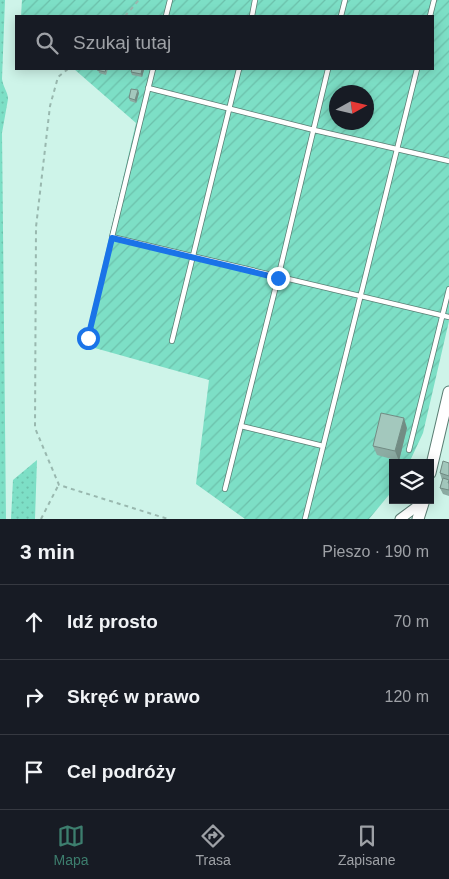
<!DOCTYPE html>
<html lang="pl">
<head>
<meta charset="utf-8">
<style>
	body { margin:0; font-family:Arial,sans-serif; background:#20242c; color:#f1f3f6 }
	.controls { position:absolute; right:15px; bottom:15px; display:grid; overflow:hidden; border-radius:0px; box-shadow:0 2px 12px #0003 }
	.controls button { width:45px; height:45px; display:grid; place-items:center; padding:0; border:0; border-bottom:1px solid #363941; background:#171b24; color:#f1f3f6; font:25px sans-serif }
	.compass { position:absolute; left:329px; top:85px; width:45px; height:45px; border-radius:50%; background:#171b24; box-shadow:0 2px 12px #0003; rotate:82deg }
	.stop { position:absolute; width:15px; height:15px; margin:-11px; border:4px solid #1a73e8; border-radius:50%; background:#fff }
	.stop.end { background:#1a73e8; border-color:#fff; box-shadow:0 1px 5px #0008 }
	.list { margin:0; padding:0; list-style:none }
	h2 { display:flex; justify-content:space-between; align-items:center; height:65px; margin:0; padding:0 20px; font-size:21px }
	h2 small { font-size:16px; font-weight:400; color:#9ea1a6 }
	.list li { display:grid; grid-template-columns:32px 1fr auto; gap:15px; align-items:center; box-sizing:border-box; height:75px; padding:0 20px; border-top:1px solid #363941 }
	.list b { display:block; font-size:19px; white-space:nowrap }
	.list em { font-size:16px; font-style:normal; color:#9ea1a6 }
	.icon { flex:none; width:28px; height:28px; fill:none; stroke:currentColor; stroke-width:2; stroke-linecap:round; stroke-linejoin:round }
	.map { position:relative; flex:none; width:449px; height:519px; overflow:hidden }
	.search { position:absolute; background:#171b24; box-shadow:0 2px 12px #0003; left:15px; right:15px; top:15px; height:55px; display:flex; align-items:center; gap:12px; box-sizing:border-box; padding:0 18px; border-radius:0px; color:#9ea1a6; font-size:19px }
	.sheet { height:290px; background:#171b24 }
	nav { display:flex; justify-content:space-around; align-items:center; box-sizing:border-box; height:70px; border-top:1px solid #363941; background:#171b24; font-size:14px; color:#9ea1a6 }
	nav a { display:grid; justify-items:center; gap:2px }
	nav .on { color:#3d7e6e }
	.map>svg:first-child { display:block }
	.grass { fill:url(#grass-dots) }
	.garden { fill:url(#garden-furrows); fill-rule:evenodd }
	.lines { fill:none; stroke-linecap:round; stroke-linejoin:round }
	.service-casing { stroke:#5a7d73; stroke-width:6 }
	.minor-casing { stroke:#5a7d73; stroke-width:11 }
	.tertiary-casing { stroke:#5a7d73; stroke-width:13 }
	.path { stroke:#99b8af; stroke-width:2; stroke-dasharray:4 4; stroke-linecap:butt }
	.service { stroke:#fff; stroke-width:4.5 }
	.minor { stroke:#fff; stroke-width:9 }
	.tertiary { stroke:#fff; stroke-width:11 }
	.wall { fill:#8caca3 }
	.shaded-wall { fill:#728c84 }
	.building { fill:#a3c8bd; stroke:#728c84 }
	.route { stroke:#1a73e8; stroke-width:6 }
</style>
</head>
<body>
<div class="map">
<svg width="449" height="519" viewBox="0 0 449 519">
	<defs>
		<pattern id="grass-dots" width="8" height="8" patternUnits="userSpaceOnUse" patternTransform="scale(1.25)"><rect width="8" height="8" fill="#7ddfc6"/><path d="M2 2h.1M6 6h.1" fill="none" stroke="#6cc0ab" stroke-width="1.8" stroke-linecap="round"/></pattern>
		<pattern id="garden-furrows" width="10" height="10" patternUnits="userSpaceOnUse" patternTransform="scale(1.25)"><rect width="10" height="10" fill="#7ddfc6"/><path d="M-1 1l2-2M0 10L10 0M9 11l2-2" fill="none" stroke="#6cc0ab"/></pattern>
	</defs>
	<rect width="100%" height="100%" fill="#cef4e9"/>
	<g class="grass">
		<path d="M 0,0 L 5,0 L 2,79 C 3,87 8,92 8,99 L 2,133 L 6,519 L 0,519 Z"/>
		<path d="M 37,460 L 35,519 L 11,519 L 13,480 Z"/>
	</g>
	<path class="garden" d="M 22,0 L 449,0 L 449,321 L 423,433 L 409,463 L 393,463 L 393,490 L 369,519 L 245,519 L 196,484 L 209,380 L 84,345 L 136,123 L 74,69 L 433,69 L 433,16 L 21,16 ZM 336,92 L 366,92 L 366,122 L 336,122 Z"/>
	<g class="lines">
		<g class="service-casing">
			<g id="service">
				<path d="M 166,16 L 170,0"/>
				<path d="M 252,16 L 255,0"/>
				<path d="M 341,16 L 345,0"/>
				<path d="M 430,16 L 434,0"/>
				<path d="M 153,69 L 112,237 L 449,317"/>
				<path d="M 148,88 L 314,130 L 449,161"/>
				<path d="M 172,341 L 239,69"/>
				<path d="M 241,426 L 323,446"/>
				<path d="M 409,450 L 449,289"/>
				<path d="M 225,489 L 278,278 L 328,69"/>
				<path d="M 305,519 L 417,69"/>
			</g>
		</g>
		<g class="minor-casing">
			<path id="minor" d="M 400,519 L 423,502"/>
		</g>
		<g class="tertiary-casing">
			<g id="tertiary">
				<path d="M 430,473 L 449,392"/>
				<path d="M 418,519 L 424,500"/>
			</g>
		</g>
		<g class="path">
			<path d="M 125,16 L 139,0"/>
			<path d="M 68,69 L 58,77 L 50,106 L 36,227 L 35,428 L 59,485 L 168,519"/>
			<path d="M 88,338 L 111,242"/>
			<path d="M 41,519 L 58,486"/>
		</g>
		<use href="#service" class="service"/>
		<use href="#minor" class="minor"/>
		<use href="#tertiary" class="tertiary"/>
	</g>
	<g class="wall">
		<path d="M 98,69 L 108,69 L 106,75 L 99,73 Z"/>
		<path d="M 144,70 L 142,77 L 132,75 L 131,72 Z"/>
		<path d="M 139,93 L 136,103 L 130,101 L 129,98 Z"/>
		<path d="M 407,428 L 399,461 L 377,455 L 373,446 Z"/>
		<path d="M 449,463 L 449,496 L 443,494 L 440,488 L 442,480 L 440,473 Z"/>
	</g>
	<g class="shaded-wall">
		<path d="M 142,69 L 143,69 L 144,70 L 142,77 L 141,74 Z"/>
		<path d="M 138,90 L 139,93 L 136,103 L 135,100 Z"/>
		<path d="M 404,418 L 407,428 L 399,461 L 395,451 Z"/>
	</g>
	<g class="building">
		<path d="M 98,69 L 106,69 L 105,72 L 97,70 Z"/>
		<path d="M 132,69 L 142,69 L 141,74 L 131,72 Z"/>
		<path d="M 131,89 L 138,90 L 135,100 L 129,98 Z"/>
		<path d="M 381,413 L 404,418 L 395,451 L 373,446 Z"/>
		<path d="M 443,461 L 449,463 L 449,476 L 440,473 Z"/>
		<path d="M 443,478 L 449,480 L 448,483 L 449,483 L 449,490 L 440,488 Z"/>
	</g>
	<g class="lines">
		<path class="route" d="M 88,338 L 112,238 L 278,278"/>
	</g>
</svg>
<div class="controls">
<button><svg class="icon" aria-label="layers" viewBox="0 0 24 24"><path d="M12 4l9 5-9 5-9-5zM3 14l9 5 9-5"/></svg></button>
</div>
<svg class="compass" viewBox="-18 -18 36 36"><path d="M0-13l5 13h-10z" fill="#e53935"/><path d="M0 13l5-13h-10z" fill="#9ea1a6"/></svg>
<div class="stop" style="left:88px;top:338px"></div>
<div class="stop end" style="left:278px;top:278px"></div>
<div class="search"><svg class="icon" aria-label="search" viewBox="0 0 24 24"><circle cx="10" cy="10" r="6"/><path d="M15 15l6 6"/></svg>Szukaj tutaj</div>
</div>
<section class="sheet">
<h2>3 min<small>Pieszo · 190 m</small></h2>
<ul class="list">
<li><svg class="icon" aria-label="ahead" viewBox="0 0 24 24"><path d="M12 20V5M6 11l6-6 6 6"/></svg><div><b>Idź prosto</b></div><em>70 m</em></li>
<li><svg class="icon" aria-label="right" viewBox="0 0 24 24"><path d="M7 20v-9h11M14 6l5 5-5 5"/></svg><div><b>Skręć w prawo</b></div><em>120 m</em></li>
<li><svg class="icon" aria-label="arrive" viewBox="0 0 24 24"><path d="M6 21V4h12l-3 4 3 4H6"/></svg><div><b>Cel podróży</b></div></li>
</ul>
</section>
<nav>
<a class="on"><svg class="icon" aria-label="map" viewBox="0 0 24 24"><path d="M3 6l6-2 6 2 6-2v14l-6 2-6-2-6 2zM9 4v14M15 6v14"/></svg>Mapa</a>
<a><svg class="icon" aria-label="directions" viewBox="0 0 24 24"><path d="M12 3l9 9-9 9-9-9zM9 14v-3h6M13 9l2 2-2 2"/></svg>Trasa</a>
<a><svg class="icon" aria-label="saved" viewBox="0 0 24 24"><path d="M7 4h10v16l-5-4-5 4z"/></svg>Zapisane</a>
</nav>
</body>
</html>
